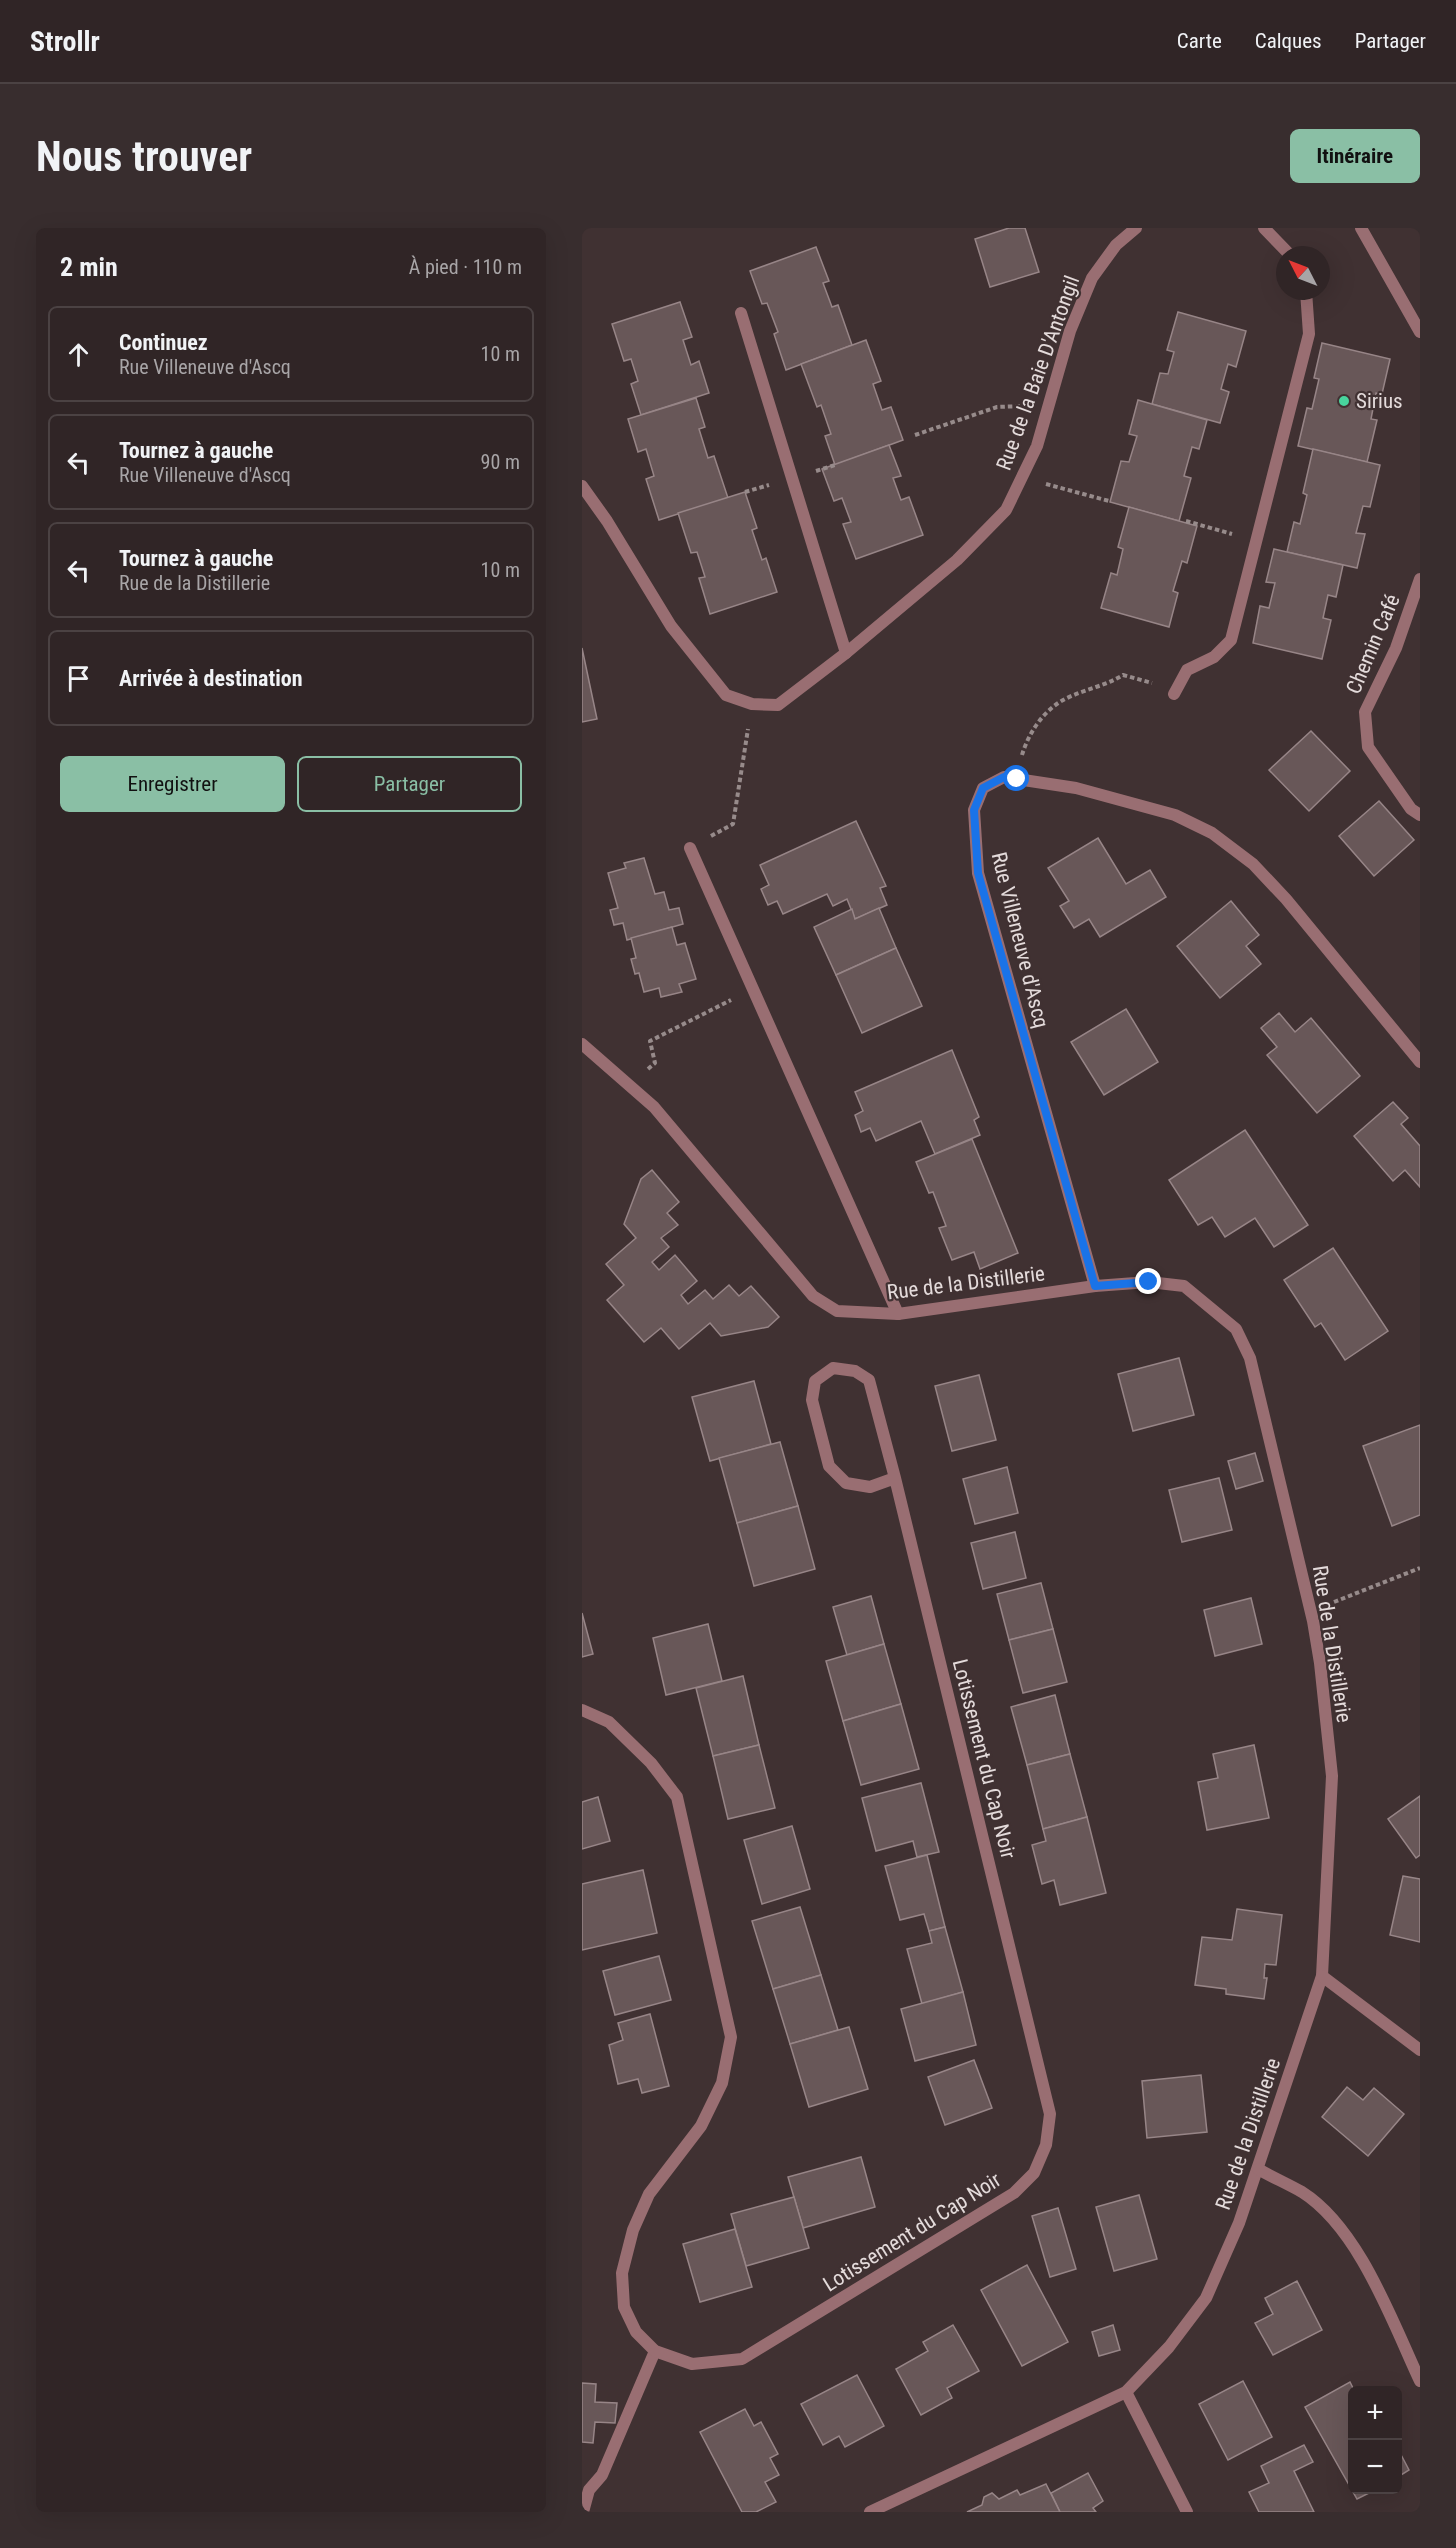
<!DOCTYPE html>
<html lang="fr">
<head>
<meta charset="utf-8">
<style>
	body { margin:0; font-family:"Roboto Condensed",sans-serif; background:#382d2e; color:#f1f3f6 }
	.controls { position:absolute; right:18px; bottom:18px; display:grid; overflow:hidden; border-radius:9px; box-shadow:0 6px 24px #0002 }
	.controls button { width:54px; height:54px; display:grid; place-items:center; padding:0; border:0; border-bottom:2px solid #4b4243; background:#302526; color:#f1f3f6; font:30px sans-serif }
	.compass { position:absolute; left:694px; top:18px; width:54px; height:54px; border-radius:50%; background:#302526; box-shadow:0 6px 24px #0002; rotate:312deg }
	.stop { position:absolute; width:18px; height:18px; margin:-14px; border:4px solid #1a73e8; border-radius:50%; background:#fff }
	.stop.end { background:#1a73e8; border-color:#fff; box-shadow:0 2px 6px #0008 }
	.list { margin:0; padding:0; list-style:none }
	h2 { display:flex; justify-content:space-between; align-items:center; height:78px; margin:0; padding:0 24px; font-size:26px }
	h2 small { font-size:20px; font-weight:400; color:#a8a5a7 }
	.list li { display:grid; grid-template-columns:39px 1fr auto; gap:18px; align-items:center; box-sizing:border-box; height:96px; margin:0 12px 12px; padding:0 12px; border:2px solid #4b4243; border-radius:9px }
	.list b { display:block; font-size:22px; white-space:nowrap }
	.list p { margin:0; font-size:20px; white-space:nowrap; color:#a8a5a7 }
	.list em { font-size:20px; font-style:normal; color:#a8a5a7 }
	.actions { display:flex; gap:12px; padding:18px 24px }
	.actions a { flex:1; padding:14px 0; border:2px solid #8abfa5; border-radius:9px; text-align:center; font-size:21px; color:#8abfa5 }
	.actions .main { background:#8abfa5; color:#111 }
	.icon { flex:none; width:33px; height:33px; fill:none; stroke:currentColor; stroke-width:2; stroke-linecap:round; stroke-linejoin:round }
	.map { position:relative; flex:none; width:838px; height:2284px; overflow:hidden; border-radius:9px }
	header { display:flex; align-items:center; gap:36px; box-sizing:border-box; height:84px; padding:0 30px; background:#302526; border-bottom:2px solid #4b4243 }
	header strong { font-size:28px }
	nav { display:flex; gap:33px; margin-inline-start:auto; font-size:21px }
	.intro { display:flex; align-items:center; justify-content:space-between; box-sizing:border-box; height:144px; padding:0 36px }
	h1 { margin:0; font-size:42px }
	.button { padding:15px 27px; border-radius:9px; background:#8abfa5; color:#111; font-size:21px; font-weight:700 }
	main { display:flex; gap:36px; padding:0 36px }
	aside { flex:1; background:#302526; border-radius:9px; box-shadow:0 6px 24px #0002 }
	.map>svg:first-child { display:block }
	.building { fill:#685758; stroke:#978587; stroke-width:1.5 }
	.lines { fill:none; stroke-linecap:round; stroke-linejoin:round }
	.path { stroke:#978b8b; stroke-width:4; stroke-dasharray:4.5 3; stroke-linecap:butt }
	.lane { stroke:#996e72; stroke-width:12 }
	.street { stroke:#996e72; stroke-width:12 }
	.route { stroke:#1a73e8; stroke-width:8 }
	.poi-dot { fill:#48d49d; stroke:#403132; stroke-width:2 }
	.labels { text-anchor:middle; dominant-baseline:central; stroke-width:4.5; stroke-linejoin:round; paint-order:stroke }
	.street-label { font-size:21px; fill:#e4dbdb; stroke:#403132 }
	.poi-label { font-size:21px; fill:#e4dbdb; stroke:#403132; text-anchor:start }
</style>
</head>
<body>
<header>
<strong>Strollr</strong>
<nav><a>Carte</a><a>Calques</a><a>Partager</a></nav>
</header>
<div class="intro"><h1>Nous trouver</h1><a class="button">Itinéraire</a></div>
<main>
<aside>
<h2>2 min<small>À pied · 110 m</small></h2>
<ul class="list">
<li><svg class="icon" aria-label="ahead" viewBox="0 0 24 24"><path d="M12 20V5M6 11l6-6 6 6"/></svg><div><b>Continuez</b><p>Rue Villeneuve d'Ascq</p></div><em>10 m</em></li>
<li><svg class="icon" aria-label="left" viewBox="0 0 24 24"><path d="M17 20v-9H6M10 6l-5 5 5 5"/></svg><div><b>Tournez à gauche</b><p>Rue Villeneuve d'Ascq</p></div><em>90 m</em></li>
<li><svg class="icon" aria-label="left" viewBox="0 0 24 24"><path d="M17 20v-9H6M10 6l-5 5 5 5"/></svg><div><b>Tournez à gauche</b><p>Rue de la Distillerie</p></div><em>10 m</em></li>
<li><svg class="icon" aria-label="arrive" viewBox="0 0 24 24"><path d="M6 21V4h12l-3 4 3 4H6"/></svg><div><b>Arrivée à destination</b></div></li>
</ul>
<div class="actions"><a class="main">Enregistrer</a><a>Partager</a></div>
</aside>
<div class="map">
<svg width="838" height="2284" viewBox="0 0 838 2284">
	<rect width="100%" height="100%" fill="#403132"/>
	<g class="building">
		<path d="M 427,0 L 443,0 L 457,44 L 408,59 L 393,11 Z"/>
		<path d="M 234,19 L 247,53 L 241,55 L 250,79 L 256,77 L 270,117 L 204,142 L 192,106 L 196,104 L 185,75 L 180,76 L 168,43 Z"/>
		<path d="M 98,74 L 110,109 L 101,112 L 109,137 L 117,133 L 127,165 L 59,187 L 49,156 L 56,153 L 49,131 L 42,133 L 30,96 Z"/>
		<path d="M 596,84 L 664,103 L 654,139 L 646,136 L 639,161 L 647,164 L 638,195 L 570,176 L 578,145 L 586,146 L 592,124 L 585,122 Z"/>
		<path d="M 284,112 L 299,153 L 291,156 L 300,182 L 309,179 L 321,212 L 253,237 L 243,208 L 249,206 L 239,177 L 235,179 L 219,136 Z"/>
		<path d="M 740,115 L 808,131 L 800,166 L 794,165 L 789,191 L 795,192 L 785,234 L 716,218 L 725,180 L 730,181 L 737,151 L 732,150 Z"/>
		<path d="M 114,170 L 123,199 L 117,201 L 126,230 L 132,228 L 146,270 L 77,292 L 64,251 L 72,248 L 64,221 L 56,224 L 46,191 Z"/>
		<path d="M 556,172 L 625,192 L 617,221 L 610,219 L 602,248 L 609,250 L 597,293 L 528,274 L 539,233 L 547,234 L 555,208 L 547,206 Z"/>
		<path d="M 307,217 L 319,248 L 311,250 L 319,272 L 327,269 L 341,307 L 274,331 L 261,296 L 269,294 L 260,270 L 252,273 L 240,241 Z"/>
		<path d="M 731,221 L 798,237 L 788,279 L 781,278 L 774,305 L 783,306 L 775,340 L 705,324 L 712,294 L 718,296 L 725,267 L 721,265 Z"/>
		<path d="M 163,264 L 175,300 L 170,302 L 180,332 L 184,330 L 195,364 L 128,386 L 117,350 L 123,349 L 115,324 L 109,325 L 96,285 Z"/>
		<path d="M 547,279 L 615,298 L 605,335 L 600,333 L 591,363 L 596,365 L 587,399 L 519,380 L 529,345 L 535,347 L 541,321 L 536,319 Z"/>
		<path d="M 692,321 L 761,337 L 754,369 L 746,367 L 741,390 L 749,392 L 740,431 L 671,415 L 678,378 L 687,380 L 693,355 L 684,354 Z"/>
		<path d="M 0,420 L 15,491 L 0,494 Z"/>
		<path d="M 729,503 L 768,543 L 727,583 L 687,542 Z"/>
		<path d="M 797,573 L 832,612 L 792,648 L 757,608 Z"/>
		<path d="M 274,593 L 304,658 L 298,660 L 305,677 L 273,691 L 265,671 L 251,678 L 245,666 L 201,686 L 195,673 L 186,677 L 179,661 L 187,657 L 178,637 Z"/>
		<path d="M 516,610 L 544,656 L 568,642 L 584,669 L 518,709 L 507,691 L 492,700 L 478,678 L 487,673 L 466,640 Z"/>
		<path d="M 62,630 L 73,666 L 82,664 L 87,682 L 97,680 L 101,696 L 45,712 L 41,695 L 32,697 L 28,682 L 36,680 L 26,645 L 44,640 L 42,635 Z"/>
		<path d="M 649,673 L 677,707 L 664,718 L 679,736 L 638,770 L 595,718 Z"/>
		<path d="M 297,680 L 314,720 L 254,747 L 232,699 L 270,681 L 273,691 Z"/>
		<path d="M 90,699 L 95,717 L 103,715 L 114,751 L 97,756 L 100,764 L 79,769 L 77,760 L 62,764 L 57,745 L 53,746 L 49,731 L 54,730 L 49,710 Z"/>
		<path d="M 314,720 L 340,778 L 280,805 L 254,747 Z"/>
		<path d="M 544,781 L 576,834 L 522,867 L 489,814 Z"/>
		<path d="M 697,785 L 713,804 L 729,790 L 778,848 L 735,885 L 685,827 L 695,819 L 679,800 Z"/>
		<path d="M 370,822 L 397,889 L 392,892 L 398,907 L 353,926 L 339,893 L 294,913 L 288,900 L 279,904 L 273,887 L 281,883 L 273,864 Z"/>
		<path d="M 811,874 L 826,890 L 819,896 L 838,918 L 838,959 L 823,942 L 811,953 L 772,908 Z"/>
		<path d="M 663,902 L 726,997 L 692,1019 L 673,990 L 643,1009 L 630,989 L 616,997 L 587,952 Z"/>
		<path d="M 390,911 L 436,1025 L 398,1041 L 392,1024 L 370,1032 L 357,1000 L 364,998 L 351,964 L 347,965 L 334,934 Z"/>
		<path d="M 70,942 L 97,974 L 85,985 L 96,997 L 79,1010 L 87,1019 L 70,1034 L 77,1042 L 93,1027 L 115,1053 L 99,1067 L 106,1076 L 123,1062 L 131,1071 L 147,1057 L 157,1068 L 169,1058 L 197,1089 L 186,1099 L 139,1108 L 128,1095 L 97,1121 L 79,1100 L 62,1114 L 25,1072 L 42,1057 L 24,1036 L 54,1010 L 42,996 L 59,951 Z"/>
		<path d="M 751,1020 L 806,1103 L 763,1132 L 739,1095 L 733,1099 L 702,1052 Z"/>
		<path d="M 597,1130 L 612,1187 L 551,1203 L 536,1146 Z"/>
		<path d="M 397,1147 L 414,1212 L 370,1223 L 353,1158 Z"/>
		<path d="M 172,1153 L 189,1216 L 128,1233 L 110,1169 Z"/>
		<path d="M 838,1197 L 838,1287 L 810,1298 L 781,1218 Z"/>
		<path d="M 198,1214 L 216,1278 L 155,1295 L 137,1230 Z"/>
		<path d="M 673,1225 L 681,1253 L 654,1261 L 646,1233 Z"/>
		<path d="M 425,1239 L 436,1285 L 393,1296 L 381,1251 Z"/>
		<path d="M 637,1250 L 650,1302 L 600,1314 L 587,1262 Z"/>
		<path d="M 216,1278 L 233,1341 L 172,1358 L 155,1295 Z"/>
		<path d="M 433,1304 L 444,1350 L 401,1361 L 389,1315 Z"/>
		<path d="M 459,1355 L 471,1401 L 427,1412 L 415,1366 Z"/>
		<path d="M 289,1368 L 302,1416 L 265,1427 L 251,1379 Z"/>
		<path d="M 669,1370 L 680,1416 L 633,1428 L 622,1382 Z"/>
		<path d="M 0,1385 L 11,1426 L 0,1429 Z"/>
		<path d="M 126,1396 L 140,1453 L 84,1467 L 71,1410 Z"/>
		<path d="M 471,1401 L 485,1454 L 441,1465 L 427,1412 Z"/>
		<path d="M 302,1416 L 319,1476 L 261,1493 L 244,1433 Z"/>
		<path d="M 161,1448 L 177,1517 L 131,1528 L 114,1460 Z"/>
		<path d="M 473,1467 L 488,1526 L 445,1537 L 429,1479 Z"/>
		<path d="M 319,1476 L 337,1541 L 279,1557 L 261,1493 Z"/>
		<path d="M 177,1517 L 193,1580 L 146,1591 L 131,1528 Z"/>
		<path d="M 672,1517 L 687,1590 L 625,1602 L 616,1554 L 636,1550 L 631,1526 Z"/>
		<path d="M 488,1526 L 505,1589 L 461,1601 L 445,1537 Z"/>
		<path d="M 339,1555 L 357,1624 L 335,1629 L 331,1613 L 294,1623 L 280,1570 Z"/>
		<path d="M 838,1568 L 838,1627 L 834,1630 L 806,1591 Z"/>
		<path d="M 16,1569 L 28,1613 L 0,1621 L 0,1574 Z"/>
		<path d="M 505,1589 L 524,1665 L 478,1677 L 472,1652 L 460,1656 L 450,1617 L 464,1613 L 461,1601 Z"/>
		<path d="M 210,1598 L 228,1661 L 180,1676 L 162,1612 Z"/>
		<path d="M 345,1627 L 363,1699 L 347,1703 L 342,1686 L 318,1692 L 303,1638 Z"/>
		<path d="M 61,1642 L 75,1705 L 0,1722 L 0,1656 Z"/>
		<path d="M 821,1648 L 838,1651 L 838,1714 L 808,1707 Z"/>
		<path d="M 218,1679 L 239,1747 L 191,1761 L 170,1693 Z"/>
		<path d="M 655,1681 L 700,1687 L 694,1737 L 683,1736 L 682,1750 L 685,1750 L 682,1771 L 644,1766 L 644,1761 L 613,1757 L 620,1709 L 650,1712 Z"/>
		<path d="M 363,1699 L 381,1764 L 340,1776 L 325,1721 L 350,1715 L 347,1703 Z"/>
		<path d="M 77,1728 L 89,1772 L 33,1787 L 21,1743 Z"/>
		<path d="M 239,1747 L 256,1802 L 208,1816 L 191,1761 Z"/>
		<path d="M 381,1764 L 394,1817 L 333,1833 L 319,1781 Z"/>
		<path d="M 68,1786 L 87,1858 L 60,1865 L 56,1851 L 36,1856 L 27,1817 L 41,1812 L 36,1795 Z"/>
		<path d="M 267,1799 L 286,1861 L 227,1879 L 208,1816 Z"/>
		<path d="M 392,1832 L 410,1880 L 363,1897 L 346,1849 Z"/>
		<path d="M 619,1847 L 625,1904 L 565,1910 L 560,1853 Z"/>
		<path d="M 765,1859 L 781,1872 L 792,1860 L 822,1886 L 786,1928 L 740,1889 Z"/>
		<path d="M 279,1929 L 293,1979 L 221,2000 L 206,1949 Z"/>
		<path d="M 557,1967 L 575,2031 L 532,2043 L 514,1979 Z"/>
		<path d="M 212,1969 L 227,2020 L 164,2038 L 149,1986 Z"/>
		<path d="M 476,1980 L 494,2041 L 468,2049 L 450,1988 Z"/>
		<path d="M 153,2001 L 170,2059 L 118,2074 L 101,2016 Z"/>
		<path d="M 445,2037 L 486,2114 L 440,2138 L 399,2062 Z"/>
		<path d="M 715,2053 L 740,2102 L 691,2127 L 673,2095 L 691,2086 L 683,2070 Z"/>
		<path d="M 371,2097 L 397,2143 L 365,2160 L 370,2170 L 339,2187 L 314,2141 L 346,2123 L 341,2114 Z"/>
		<path d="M 531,2097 L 538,2122 L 517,2128 L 510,2104 Z"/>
		<path d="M 275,2147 L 302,2198 L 263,2219 L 257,2208 L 241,2217 L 219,2176 Z"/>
		<path d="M 661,2153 L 690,2209 L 646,2232 L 617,2176 Z"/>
		<path d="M 768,2154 L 772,2162 L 770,2162 L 770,2262 L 793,2262 L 775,2271 L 723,2179 Z"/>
		<path d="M 0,2155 L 14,2156 L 13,2174 L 35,2175 L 33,2195 L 13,2194 L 11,2215 L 0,2214 Z"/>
		<path d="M 163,2181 L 172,2198 L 179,2194 L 196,2226 L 188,2230 L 197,2247 L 183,2254 L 194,2274 L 174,2284 L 160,2284 L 118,2204 Z"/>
		<path d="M 722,2217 L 731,2234 L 712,2243 L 732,2284 L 677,2284 L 667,2264 L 687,2255 L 679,2238 Z"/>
		<path d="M 816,2221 L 827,2242 L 816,2249 Z"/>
		<path d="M 506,2245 L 521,2273 L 511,2280 L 514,2284 L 478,2284 L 469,2265 Z"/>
		<path d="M 464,2256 L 478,2284 L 385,2284 L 400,2277 L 402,2269 L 410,2265 L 417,2271 L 435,2262 L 438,2267 Z"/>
	</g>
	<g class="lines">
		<g class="path">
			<path d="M 333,207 L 415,179 L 441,178"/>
			<path d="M 234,243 L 253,237"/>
			<path d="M 464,256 L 527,273"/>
			<path d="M 163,264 L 187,257"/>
			<path d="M 604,293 L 650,306"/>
			<path d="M 440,527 C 447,504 462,481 485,470 C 504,461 523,458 541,447 L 570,455"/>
			<path d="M 129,608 L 151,596 L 166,501"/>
			<path d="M 66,841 L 73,835 L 68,813 L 149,772"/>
			<path d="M 752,1374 L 838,1340"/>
		</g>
		<path class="lane" d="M 1,2284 L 7,2262 L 20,2247 L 73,2123"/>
		<g class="street">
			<path d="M 682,0 L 708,27"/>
			<path d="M 779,0 L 838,104"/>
			<path d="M 159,85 L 264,425"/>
			<path d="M 0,258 L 25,293 L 89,398 L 144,467 L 170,476 L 196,477 L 264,425 L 375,332 L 424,282 L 455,218 L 488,103 L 510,50 L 534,17 L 554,0"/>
			<path d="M 838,351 L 814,420 L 783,484 L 786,519 L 829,581 L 838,587"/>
			<path d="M 592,466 L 605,442 L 632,429 L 649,412 L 727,106 L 724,63"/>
			<path d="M 108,620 L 316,1086"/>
			<path d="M 0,816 L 72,879 L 231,1068 L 255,1083 L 316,1086 L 513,1058 L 567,1054 L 602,1058 L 654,1101 L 668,1130 L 731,1393 L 738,1435 L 750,1548 L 740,1748 L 657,1995 L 624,2070 L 587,2119 L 544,2164 L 288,2284"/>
			<path d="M 513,1058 L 396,645 L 392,582 L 401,560 L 422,549 L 494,560 L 593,587 L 630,605 L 671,636 L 704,671 L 838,834"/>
			<path d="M 0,1482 L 27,1494 L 69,1535 L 95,1569 L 149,1809 L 140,1855 L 119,1898 L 67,1966 L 51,2002 L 40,2045 L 42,2079 L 54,2104 L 73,2123 L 110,2136 L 160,2131 L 432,1965 L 452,1945 L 464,1917 L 468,1886 L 313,1250 L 287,1152 L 273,1143 L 251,1140 L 233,1153 L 230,1172 L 247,1238 L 264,1255 L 288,1259 L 313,1250"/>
			<path d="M 740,1748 L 838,1822"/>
			<path d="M 676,1941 C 690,1949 706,1956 720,1964 C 777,2000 810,2093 838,2153"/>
			<path d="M 544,2164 L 605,2284"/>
		</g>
	</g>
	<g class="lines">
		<path class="route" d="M 435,551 L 422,549 L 401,560 L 392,582 L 396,645 L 513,1058 L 567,1054"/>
	</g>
	<circle class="poi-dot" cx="762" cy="173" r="6"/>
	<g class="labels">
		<g class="street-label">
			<text transform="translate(456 145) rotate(-70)">Rue de la Baie D'Antongil</text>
			<text transform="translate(791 416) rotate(-67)">Chemin Café</text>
			<text transform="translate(438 712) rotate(76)">Rue Villeneuve d'Ascq</text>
			<text transform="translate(384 1055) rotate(-7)">Rue de la Distillerie</text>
			<text transform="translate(750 1416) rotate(81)">Rue de la Distillerie</text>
			<text transform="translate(402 1531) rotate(76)">Lotissement du Cap Noir</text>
			<text transform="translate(666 1906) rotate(-71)">Rue de la Distillerie</text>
			<text transform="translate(330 2004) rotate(-32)">Lotissement du Cap Noir</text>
		</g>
		<g class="poi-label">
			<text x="774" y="173">Sirius</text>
		</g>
	</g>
</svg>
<div class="controls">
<button>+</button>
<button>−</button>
</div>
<svg class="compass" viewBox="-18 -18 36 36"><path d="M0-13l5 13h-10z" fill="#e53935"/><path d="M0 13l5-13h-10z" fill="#a8a5a7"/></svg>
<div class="stop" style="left:435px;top:551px"></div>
<div class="stop end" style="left:567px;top:1054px"></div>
</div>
</main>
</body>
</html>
